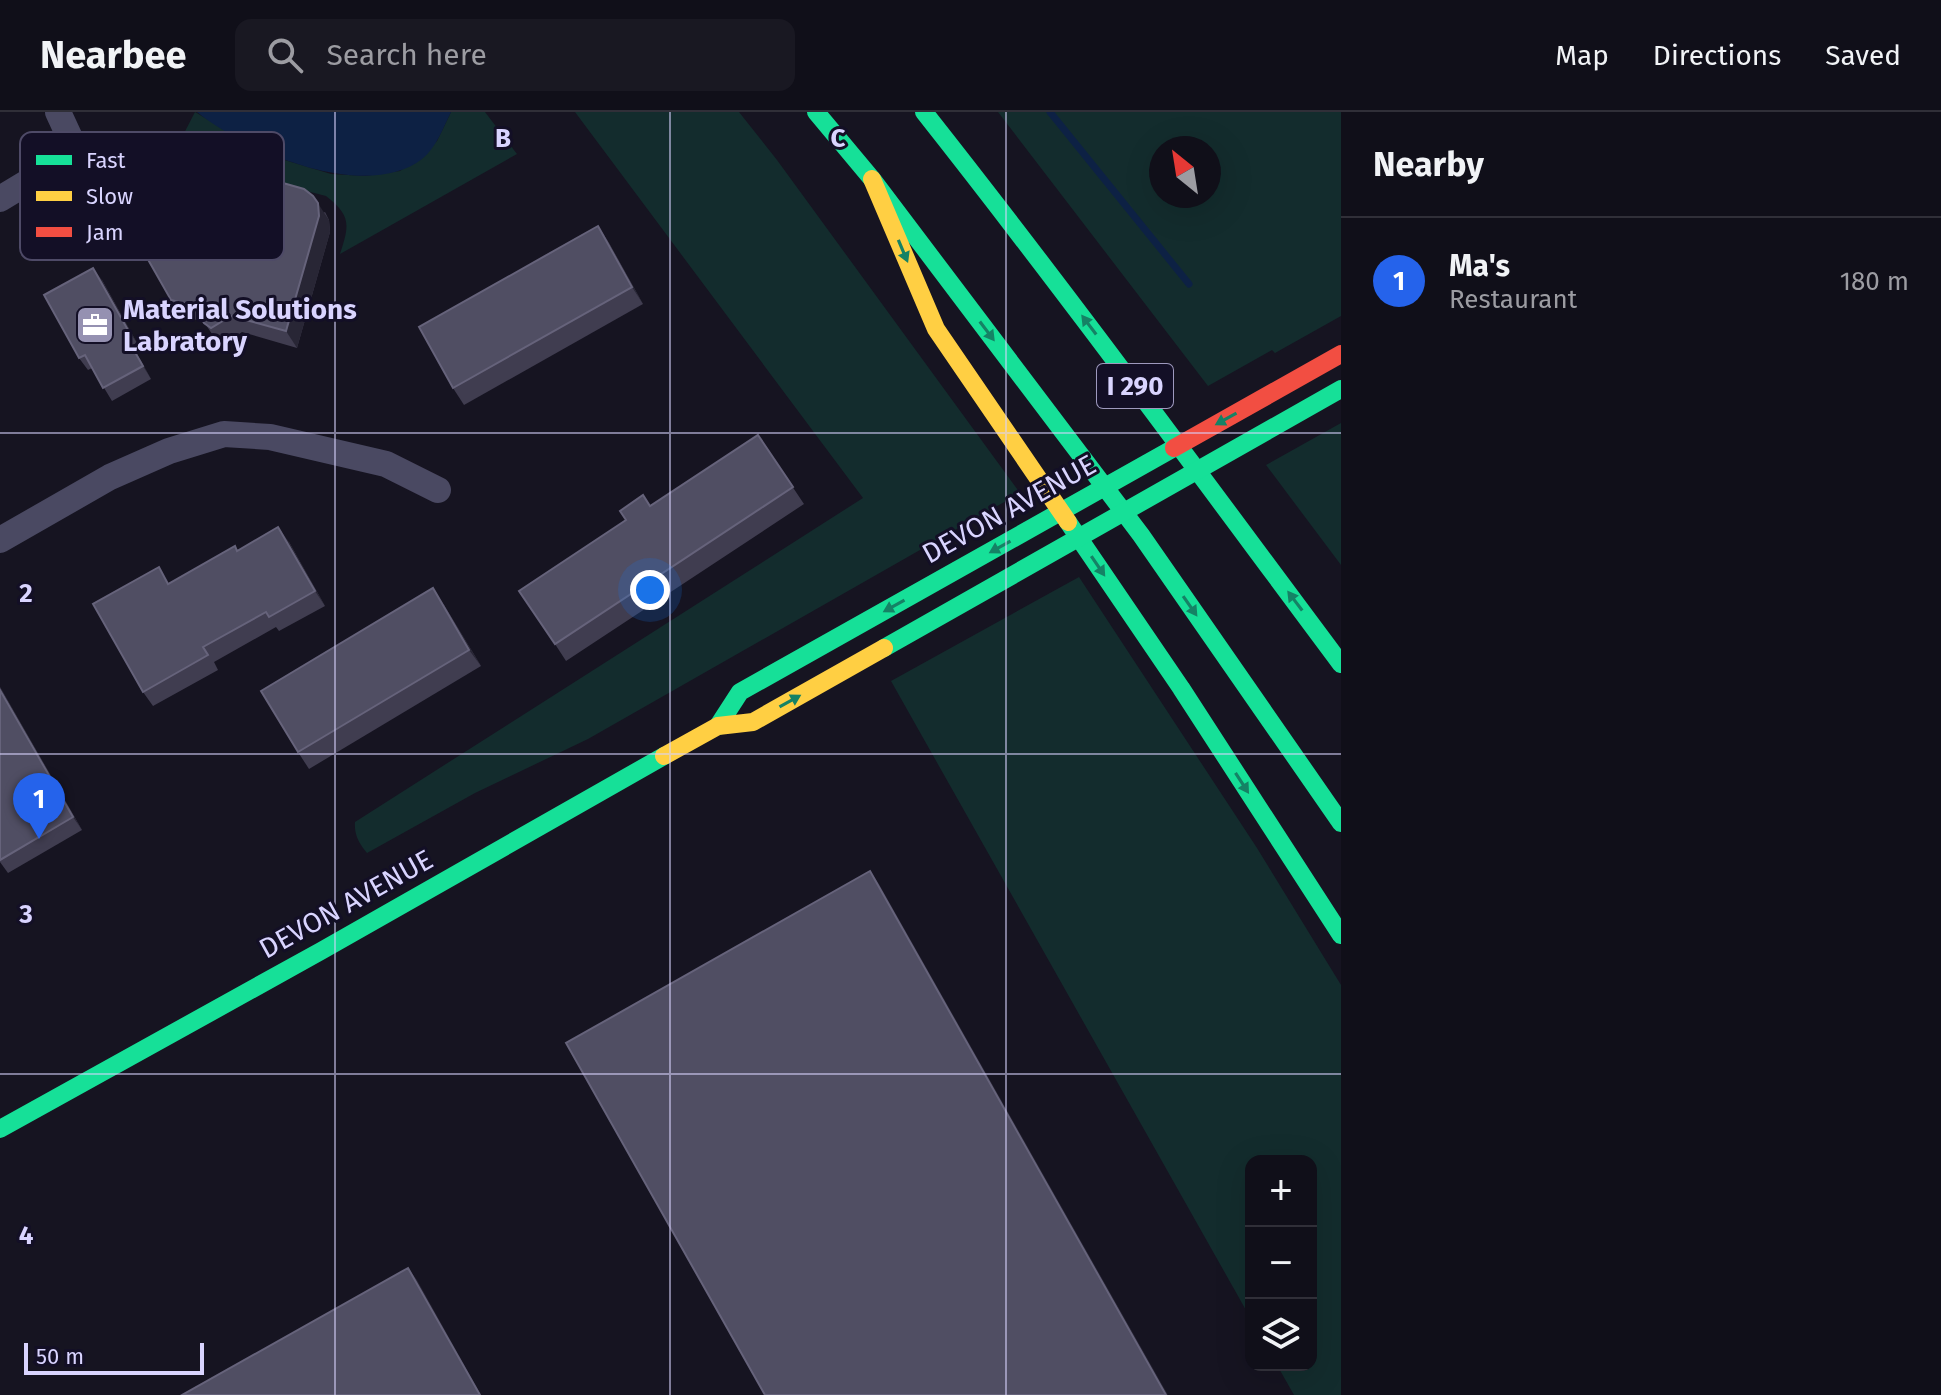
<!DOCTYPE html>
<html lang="en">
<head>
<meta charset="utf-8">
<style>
	body { margin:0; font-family:"Fira Sans",sans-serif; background:#191822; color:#f1f3f6 }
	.controls { position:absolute; right:24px; bottom:24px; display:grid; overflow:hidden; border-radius:16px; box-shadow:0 8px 32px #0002 }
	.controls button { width:72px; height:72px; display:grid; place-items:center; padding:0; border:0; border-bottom:2px solid #302f38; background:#100f19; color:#f1f3f6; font:40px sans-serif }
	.compass { position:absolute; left:1149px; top:24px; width:72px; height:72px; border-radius:50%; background:#100f19; box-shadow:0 8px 32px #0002; rotate:330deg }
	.scale { position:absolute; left:24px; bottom:20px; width:180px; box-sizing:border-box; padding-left:8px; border:4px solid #d9d4ff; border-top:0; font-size:22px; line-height:28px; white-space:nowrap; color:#d9d4ff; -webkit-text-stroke:6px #130f26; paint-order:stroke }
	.you { position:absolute; left:650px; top:478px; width:28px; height:28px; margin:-20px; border:6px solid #fff; border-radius:50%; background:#1a73e8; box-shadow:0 0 0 12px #1a73e833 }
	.badge { display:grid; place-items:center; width:52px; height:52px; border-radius:50%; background:#2563eb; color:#fff; font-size:26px; font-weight:700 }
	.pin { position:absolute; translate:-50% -66px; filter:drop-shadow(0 2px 4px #0008) }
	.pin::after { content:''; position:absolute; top:42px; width:28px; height:24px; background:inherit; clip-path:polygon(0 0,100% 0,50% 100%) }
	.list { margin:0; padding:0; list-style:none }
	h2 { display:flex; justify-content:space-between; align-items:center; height:104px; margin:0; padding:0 32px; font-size:34px }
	h2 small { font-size:26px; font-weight:400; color:#9c9ca2 }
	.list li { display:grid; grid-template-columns:52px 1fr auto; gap:24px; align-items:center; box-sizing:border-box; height:128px; padding:0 32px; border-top:2px solid #302f38 }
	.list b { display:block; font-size:30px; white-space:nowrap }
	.list p { margin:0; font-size:26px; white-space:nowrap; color:#9c9ca2 }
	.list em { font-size:26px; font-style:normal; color:#9c9ca2 }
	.icon { flex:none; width:44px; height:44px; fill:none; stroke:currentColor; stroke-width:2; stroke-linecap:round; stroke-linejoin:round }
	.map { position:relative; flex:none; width:1341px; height:1283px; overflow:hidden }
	header { display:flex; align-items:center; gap:48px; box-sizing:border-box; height:112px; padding:0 40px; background:#100f19; border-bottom:2px solid #302f38 }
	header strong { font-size:38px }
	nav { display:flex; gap:44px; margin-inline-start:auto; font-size:28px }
	.search { width:560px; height:72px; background:#191822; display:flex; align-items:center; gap:20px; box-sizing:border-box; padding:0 28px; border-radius:16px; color:#9c9ca2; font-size:30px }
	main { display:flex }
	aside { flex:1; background:#100f19 }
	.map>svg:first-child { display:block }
	.green { fill:#132c2d; fill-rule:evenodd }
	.water { fill:#0d2144 }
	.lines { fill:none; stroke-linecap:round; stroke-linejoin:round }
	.stream { stroke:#0d2144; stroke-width:7 }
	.street { stroke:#4a4962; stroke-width:26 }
	.fast { stroke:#16e098; stroke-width:18 }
	.slow { stroke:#ffcf43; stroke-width:18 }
	.jam { stroke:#f24e42; stroke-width:18 }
	.wall { fill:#403d50 }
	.shaded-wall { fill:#282635 }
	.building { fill:#504e63; stroke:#66637b; stroke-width:2 }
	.oneway { fill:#158265 }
	.grid { fill:none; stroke:#d9d4ff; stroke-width:2; stroke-opacity:0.55 }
	.labels { text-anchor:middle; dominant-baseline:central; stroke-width:6; stroke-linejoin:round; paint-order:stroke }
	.shield { fill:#130f26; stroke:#9e99be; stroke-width:2 }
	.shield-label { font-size:26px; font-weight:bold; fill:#d9d4ff }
	.poi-label { font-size:28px; font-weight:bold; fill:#d9d4ff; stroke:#130f26; text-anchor:start }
	.street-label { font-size:28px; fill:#d9d4ff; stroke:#130f26 }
	.key { fill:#130f26; stroke:#4e4a67; stroke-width:2 }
	.key-label { font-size:22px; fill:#d9d4ff }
	.grid-label { font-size:26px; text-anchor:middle; font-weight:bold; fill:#d9d4ff; stroke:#130f26; stroke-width:6; stroke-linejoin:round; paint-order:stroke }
</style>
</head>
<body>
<header>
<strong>Nearbee</strong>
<div class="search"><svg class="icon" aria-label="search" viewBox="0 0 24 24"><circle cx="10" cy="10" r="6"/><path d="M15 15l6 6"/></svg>Search here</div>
<nav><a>Map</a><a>Directions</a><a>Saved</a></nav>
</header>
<main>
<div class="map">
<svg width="1341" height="1283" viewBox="0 0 1341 1283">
	<rect width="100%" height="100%" fill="#161421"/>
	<g class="green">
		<path d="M 195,0 L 268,43 L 331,62 L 365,64 L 400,59 L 437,29 L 451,0 L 485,0 L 517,42 L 340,142 C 349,114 352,104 326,84 L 236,61 L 178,33 Z"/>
		<path d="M 575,0 L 739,0 L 777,48 L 1020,381 L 588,627 L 475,681 L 367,741 C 359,731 354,723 355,710 L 863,386 Z"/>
		<path d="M 998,0 L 1341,0 L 1341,204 L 1275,241 L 1272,238 L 1208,274 ZM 1161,36 L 1209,36 L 1209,84 L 1161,84 Z"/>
		<path d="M 1341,311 L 1341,453 L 1266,353 Z"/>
		<path d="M 1079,465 L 1257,736 L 1341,873 L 1341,1283 L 1294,1283 L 1277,1253 L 1311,1253 L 1311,1049 L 1251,1049 L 1251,1207 L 891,569 Z"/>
	</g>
	<path class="water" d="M 197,0 L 451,0 C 443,16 436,36 422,47 C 365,91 245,39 197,0 Z"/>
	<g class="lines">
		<path class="stream" d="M 1050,0 L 1189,172"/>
		<g class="street">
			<path d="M 0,87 L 66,47 L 70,26 L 58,0"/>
			<path d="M 0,428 L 110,365 L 169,339 L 224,322 L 270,325 L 386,352 L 438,378"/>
		</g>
		<g class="fast">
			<path d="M 816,0 L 872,67 L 1141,423 L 1341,711"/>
			<path d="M 924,0 C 1067,181 1203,367 1341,552"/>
			<path d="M 1068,410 L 1181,576 L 1341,823"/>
			<path d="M 884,536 L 1341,277"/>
			<path d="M 718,614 L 740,580 L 1174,336"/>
			<path d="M 0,1017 L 321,839 L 664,644"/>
		</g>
		<g class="slow">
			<path d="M 872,67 L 936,217 L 1068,410"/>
			<path d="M 664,644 L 718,614 L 753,610 L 884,536"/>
		</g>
		<path class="jam" d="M 1174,336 L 1341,242"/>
	</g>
	<g class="wall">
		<path d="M 325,100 L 329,108 L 330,120 L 297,236 L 242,220 L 223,233 L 216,228 L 204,210 L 183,204 L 171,188 Z"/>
		<path d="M 598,114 L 609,131 L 643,192 L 464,293 L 453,276 Z"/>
		<path d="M 102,168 L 137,231 L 132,233 L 151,267 L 112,289 L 92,256 L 88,258 L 79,246 Z"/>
		<path d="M 758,323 L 804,392 L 566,549 L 555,532 L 626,408 L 650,394 Z"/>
		<path d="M 289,430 L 325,494 L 279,519 L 276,515 L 214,550 L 218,558 L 153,594 L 143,580 L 169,471 L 235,434 L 238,438 Z"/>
		<path d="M 444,493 L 481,554 L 309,657 L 298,640 Z"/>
		<path d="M 0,575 L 82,718 L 8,761 L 0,750 Z"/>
	</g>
	<g class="shaded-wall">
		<path d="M 313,84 L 329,108 L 330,120 L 297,236 L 286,219 Z"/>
		<path d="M 598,114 L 609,131 L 643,192 L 632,175 Z"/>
		<path d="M 93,156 L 102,168 L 137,231 L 128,218 Z"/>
		<path d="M 124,221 L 132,233 L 151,267 L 143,254 Z"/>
		<path d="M 278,415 L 289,430 L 325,494 L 315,479 Z"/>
		<path d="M 433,476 L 444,493 L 481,554 L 469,538 Z"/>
		<path d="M 0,575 L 82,718 L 73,705 L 0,578 Z"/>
		<path d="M 870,759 L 879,772 L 1168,1283 L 1166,1283 Z"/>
		<path d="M 408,1156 L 417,1168 L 481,1283 L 480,1283 Z"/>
	</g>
	<g class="building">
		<path d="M 209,50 L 304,77 L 313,84 L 318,91 L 319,104 L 286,219 L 231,204 L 211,216 L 204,211 L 195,194 L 171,188 L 121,100 Z"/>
		<path d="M 598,114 L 632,175 L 453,276 L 419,215 Z"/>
		<path d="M 93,156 L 128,218 L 124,221 L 143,254 L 103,276 L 85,243 L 79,246 L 44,183 Z"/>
		<path d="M 758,323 L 793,375 L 555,532 L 519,479 L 626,408 L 620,399 L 643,383 L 650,394 Z"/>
		<path d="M 278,415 L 315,479 L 269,505 L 266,500 L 203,535 L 208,543 L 143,580 L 93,492 L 159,455 L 168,472 L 235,434 L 237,439 Z"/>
		<path d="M 433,476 L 469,538 L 298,640 L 261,579 Z"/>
		<path d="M 0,578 L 73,705 L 0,748 Z"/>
		<path d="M 870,759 L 1166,1283 L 765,1283 L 566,931 Z"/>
		<path d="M 408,1156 L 480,1283 L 182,1283 Z"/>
	</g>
	<defs><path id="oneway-solid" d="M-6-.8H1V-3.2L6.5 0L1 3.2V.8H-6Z" transform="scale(2)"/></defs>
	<g class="oneway">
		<use href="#oneway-solid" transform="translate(903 139) rotate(67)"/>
		<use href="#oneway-solid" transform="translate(1089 213) rotate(-127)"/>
		<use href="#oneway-solid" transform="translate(987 219) rotate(53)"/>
		<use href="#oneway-solid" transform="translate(1226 307) rotate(151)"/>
		<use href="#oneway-solid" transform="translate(1000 435) rotate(151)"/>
		<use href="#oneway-solid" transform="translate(1098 454) rotate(56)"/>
		<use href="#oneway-solid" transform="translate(1295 489) rotate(-127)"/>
		<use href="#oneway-solid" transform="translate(894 494) rotate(151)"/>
		<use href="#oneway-solid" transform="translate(1190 494) rotate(55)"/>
		<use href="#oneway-solid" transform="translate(790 589) rotate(-29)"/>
		<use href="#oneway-solid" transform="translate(1242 671) rotate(57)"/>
	</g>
	<path class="grid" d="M 335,0 L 335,1283M 670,0 L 670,1283M 1006,0 L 1006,1283M 0,321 L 1341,321M 0,642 L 1341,642M 0,962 L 1341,962"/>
	<defs>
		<g id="office-square" transform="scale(2)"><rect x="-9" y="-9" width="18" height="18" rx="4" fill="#9591b1" stroke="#130f26"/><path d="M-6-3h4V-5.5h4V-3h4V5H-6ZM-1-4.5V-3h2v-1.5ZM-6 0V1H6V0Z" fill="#fff"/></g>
	</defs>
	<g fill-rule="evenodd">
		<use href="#office-square" x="95" y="213"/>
	</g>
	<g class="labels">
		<rect class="shield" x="1097" y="252" width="76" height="44" rx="6"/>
		<g class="shield-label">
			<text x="1135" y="274">I 290</text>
		</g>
		<g class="poi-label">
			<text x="123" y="197">Material Solutions<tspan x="123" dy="32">Labratory</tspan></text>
		</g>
		<g class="street-label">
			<text transform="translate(1009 397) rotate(-29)">DEVON AVENUE</text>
			<text transform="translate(346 792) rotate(-29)">DEVON AVENUE</text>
		</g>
	</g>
	<rect x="20" y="20" width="264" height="128" rx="12" class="key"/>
	<rect x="36" y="43" width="36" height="10" fill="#16e098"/>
	<rect x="36" y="79" width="36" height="10" fill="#ffcf43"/>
	<rect x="36" y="115" width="36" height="10" fill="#f24e42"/>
	<g class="key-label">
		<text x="86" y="56">Fast</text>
		<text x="86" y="92">Slow</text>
		<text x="86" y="128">Jam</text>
	</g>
	<g class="grid-label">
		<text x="503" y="35">B</text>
		<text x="838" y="35">C</text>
		<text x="26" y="490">2</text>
		<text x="26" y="811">3</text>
		<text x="26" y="1132">4</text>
	</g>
</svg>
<div class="controls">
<button>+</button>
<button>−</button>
<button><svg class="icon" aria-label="layers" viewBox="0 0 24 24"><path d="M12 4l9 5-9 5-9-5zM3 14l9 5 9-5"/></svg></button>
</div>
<svg class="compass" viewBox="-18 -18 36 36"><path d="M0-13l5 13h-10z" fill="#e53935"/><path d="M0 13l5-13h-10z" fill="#9c9ca2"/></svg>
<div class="scale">50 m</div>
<div class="you"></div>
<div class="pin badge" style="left:39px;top:727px">1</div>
</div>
<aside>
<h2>Nearby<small></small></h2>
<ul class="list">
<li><span class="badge">1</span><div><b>Ma's</b><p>Restaurant</p></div><em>180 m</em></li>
</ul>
</aside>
</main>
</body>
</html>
